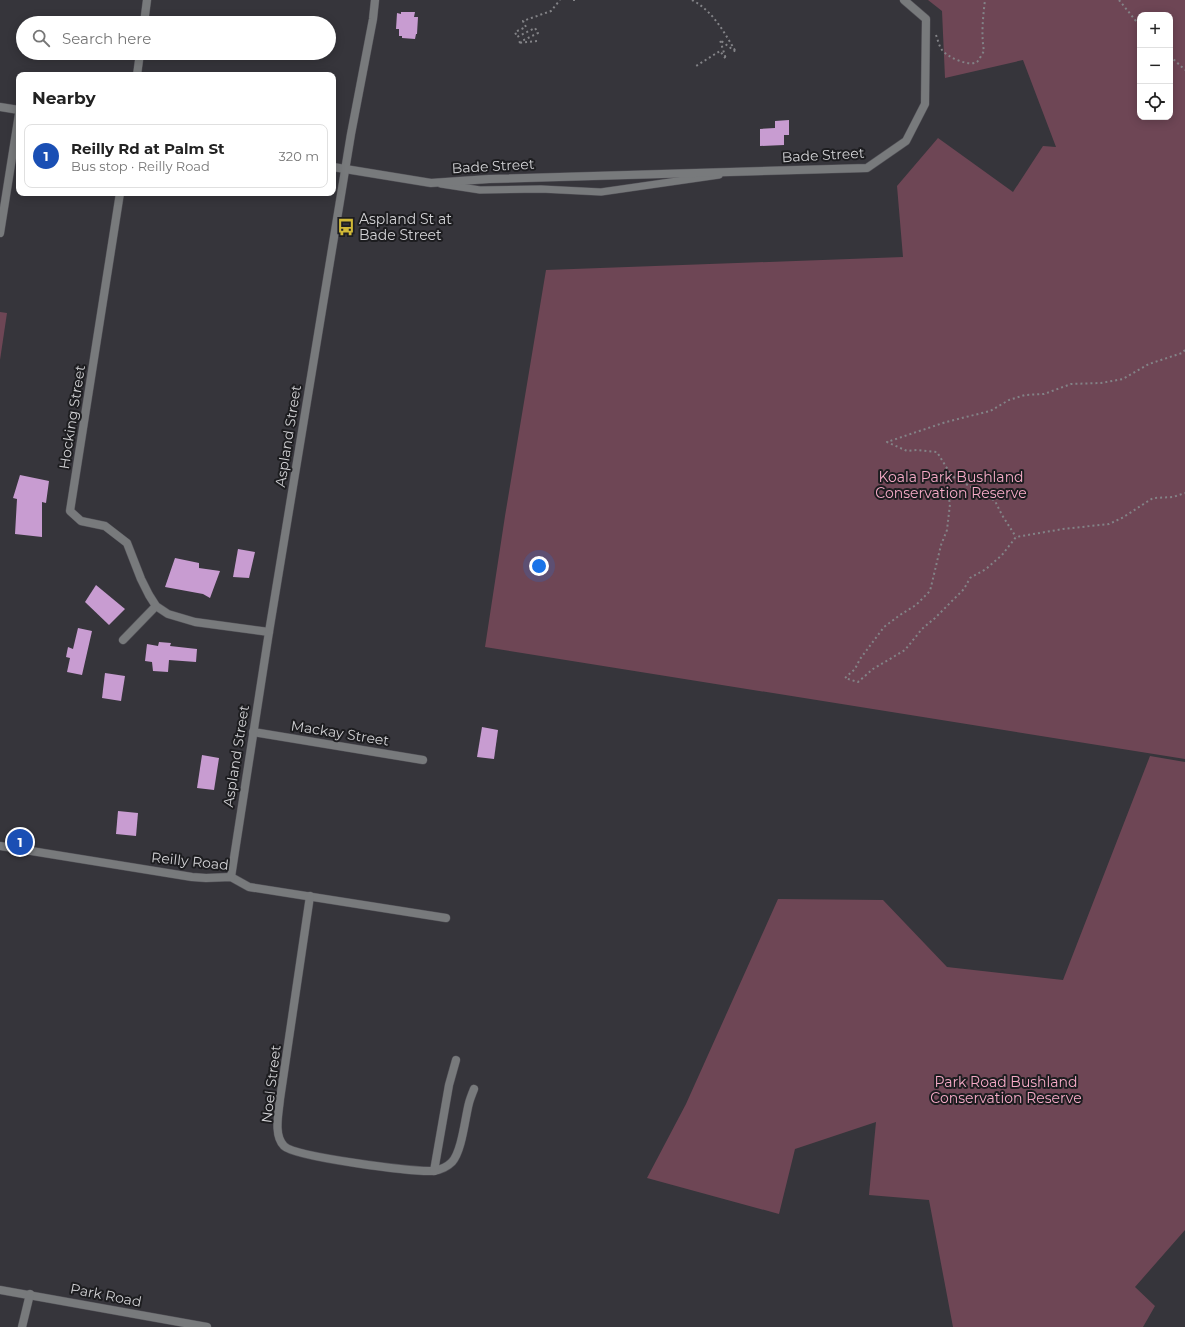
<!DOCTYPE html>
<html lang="en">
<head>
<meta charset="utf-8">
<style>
	body { margin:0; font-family:Montserrat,sans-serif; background:#f6f6f6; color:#222 }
	.controls { position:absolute; right:12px; top:12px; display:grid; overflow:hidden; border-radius:8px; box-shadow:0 2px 10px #0003 }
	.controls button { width:36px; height:36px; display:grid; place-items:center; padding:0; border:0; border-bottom:1px solid #e0e0e0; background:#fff; color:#222; font:20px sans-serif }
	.you { position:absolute; left:539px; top:566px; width:14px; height:14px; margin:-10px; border:3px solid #fff; border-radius:50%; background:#1a73e8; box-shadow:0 0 0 6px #1a73e833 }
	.badge { display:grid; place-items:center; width:26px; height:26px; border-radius:50%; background:#70662b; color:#fff; font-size:13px; font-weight:700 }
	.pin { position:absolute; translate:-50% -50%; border:2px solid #fff; box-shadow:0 1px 4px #0006 }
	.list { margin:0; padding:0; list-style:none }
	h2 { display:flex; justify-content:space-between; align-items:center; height:52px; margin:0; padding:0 16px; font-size:17px }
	h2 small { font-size:13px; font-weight:400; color:#767676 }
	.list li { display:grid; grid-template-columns:26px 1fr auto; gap:12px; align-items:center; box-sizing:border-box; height:64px; margin:0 8px 8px; padding:0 8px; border:1px solid #e0e0e0; border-radius:8px }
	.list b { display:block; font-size:15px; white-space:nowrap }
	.list p { margin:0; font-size:13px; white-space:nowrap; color:#767676 }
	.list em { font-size:13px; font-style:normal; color:#767676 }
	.icon { flex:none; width:22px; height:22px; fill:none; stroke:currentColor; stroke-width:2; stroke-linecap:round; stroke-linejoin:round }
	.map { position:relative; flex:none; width:1185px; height:1327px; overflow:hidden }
	.search { position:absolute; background:#fff; box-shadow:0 2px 10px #0003; left:16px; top:16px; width:320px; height:44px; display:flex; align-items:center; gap:10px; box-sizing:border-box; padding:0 14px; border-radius:22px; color:#767676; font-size:15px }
	.panel { position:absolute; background:#fff; box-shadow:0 2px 10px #0003; left:16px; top:72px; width:320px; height:124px; border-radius:8px }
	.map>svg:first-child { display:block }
	.green { fill:#6e4655; fill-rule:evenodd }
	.building { fill:#c89cd1 }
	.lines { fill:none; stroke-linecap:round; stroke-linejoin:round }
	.lane-casing { stroke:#525157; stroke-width:8 }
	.street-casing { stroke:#525157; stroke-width:9 }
	.path { stroke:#838387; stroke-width:2; stroke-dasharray:2 3; stroke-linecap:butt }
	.lane { stroke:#787a7c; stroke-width:7 }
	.street { stroke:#787a7c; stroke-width:8 }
	.labels { text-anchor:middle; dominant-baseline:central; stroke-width:4; stroke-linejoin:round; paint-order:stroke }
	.street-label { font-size:14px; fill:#d2d2d5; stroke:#1d1d20 }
	.poi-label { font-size:14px; fill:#d2d2d5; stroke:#1d1d20; text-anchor:start }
	.park-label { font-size:14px; fill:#f6abc7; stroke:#1d1d20 }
</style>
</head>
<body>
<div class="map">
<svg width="1185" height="1327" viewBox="0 0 1185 1327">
	<rect width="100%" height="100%" fill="#36353b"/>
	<g class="green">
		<path d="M 928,0 L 1185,0 L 1185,759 L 485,647 L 505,516 L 546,270 L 903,257 L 897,186 L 938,138 L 1013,192 L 1043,146 L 1056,147 L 1023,60 L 945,78 L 942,11 ZM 1140,15 L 1170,15 L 1170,117 L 1140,117 Z"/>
		<path d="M 0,312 L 7,313 L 0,360 Z"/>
		<path d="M 1150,756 L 1185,762 L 1185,1230 L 1135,1287 L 1155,1306 L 1143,1327 L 953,1327 L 929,1200 L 869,1195 L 876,1122 L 795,1149 L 779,1214 L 647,1178 L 686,1104 L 778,899 L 883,900 L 947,967 L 1063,980 Z"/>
	</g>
	<g class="building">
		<path d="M 401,12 L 415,12 L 414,17 L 418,17 L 417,34 L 416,34 L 415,39 L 402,38 L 402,36 L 399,36 L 399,29 L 396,29 L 397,13 L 401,14 Z"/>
		<path d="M 789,120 L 789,135 L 784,135 L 784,145 L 760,146 L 760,129 L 775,128 L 775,121 Z"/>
		<path d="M 20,475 L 49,481 L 46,503 L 42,502 L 42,537 L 15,534 L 17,499 L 13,498 Z"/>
		<path d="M 238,549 L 255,552 L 249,578 L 233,577 Z"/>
		<path d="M 175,558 L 199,563 L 199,568 L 220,571 L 210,598 L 203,594 L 165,587 Z"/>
		<path d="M 96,585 L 125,609 L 109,625 L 85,602 Z"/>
		<path d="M 78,628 L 92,631 L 82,675 L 67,672 L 70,658 L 66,657 L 68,647 L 73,649 Z"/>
		<path d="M 159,642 L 171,643 L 170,646 L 197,649 L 196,662 L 169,660 L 168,672 L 153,671 L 152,662 L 145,661 L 147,644 L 158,646 Z"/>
		<path d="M 105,673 L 125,676 L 121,701 L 102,698 Z"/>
		<path d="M 482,727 L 498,730 L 494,759 L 477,757 Z"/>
		<path d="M 202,755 L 219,758 L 214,790 L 197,788 Z"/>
		<path d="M 118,811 L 138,813 L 136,836 L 116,834 Z"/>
	</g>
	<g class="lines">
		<g class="lane-casing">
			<path id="lane" d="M 441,184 L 480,190 L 541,189 L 601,192 L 719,175"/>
		</g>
		<g class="street-casing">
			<g id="street">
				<path d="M 144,23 L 147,0"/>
				<path d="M 137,75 L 140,53"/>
				<path d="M 0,107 L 19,110"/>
				<path d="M 333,167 L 431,183 L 489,179 L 867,168 L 906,141 L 925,104 L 926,19 L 904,0"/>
				<path d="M 120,193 L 70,511 L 81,521 L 105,526 L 127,543 L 141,579 L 149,595 L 156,606 L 168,614 L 195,622 L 269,632"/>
				<path d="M 0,233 L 19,114"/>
				<path d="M 123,640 L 156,606"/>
				<path d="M 253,732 L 423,760"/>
				<path d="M 0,846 L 192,877 L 206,878 L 231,877 L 249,887 L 446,918"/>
				<path d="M 231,877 L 269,632 L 351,134 L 373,19 L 375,0"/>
				<path d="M 310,896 L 280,1099 C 279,1112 273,1135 284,1146 C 295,1157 413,1172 433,1171 C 440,1170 447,1167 452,1162 C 462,1151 465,1118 469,1103 C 470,1099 472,1094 474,1089"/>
				<path d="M 434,1171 L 449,1085 L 456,1060"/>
				<path d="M 0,1290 L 207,1327"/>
				<path d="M 22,1327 L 30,1294"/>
			</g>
		</g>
		<g class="path">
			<path d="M 573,0 L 577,0"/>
			<path d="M 692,0 C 713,11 724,32 736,52 L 720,40 L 726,59 L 720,51 L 696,66"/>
			<path d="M 1119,0 L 1140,26"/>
			<path d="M 936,35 C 938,40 939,46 942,50 C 947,57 969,67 977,62 C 979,60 982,54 984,51 C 981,35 983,17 985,0"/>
			<path d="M 537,41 L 518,43 L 538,33 L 535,28 L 517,37 L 515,32 L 526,27 L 523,21 L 551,11 L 560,0"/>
			<path d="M 1170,56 L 1185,70"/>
			<path d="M 1185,350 L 1182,353 L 1149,364 L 1123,379 L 1101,383 L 1071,384 L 1044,394 L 1025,395 L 1009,400 L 990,411 L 946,422 L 887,442 L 907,451 L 917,450 L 937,452 L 950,473 L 948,478 L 947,490 L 950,504 L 947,530 L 941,545 L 930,591 L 916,605 L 900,615 L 884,627 L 860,659 L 855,669 L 845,678 L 858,682 L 873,669 L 905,650 L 922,629 L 935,618 L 964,589 L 970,578 L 986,569 L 1002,555 L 1016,537 L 1063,529 L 1109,524 L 1122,518 L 1153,498 L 1173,497 L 1185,493"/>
			<path d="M 950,473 L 958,481 L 964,483 L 995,501 L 1002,515 L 1016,537"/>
		</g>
		<use href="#lane" class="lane"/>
		<use href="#street" class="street"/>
	</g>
	<defs>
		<g id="bus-bare" transform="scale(1.38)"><path d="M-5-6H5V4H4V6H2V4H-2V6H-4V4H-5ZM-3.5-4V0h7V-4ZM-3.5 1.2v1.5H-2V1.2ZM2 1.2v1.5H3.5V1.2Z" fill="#d0b837" stroke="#1d1d20" stroke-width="2.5" paint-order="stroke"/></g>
	</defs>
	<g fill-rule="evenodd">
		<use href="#bus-bare" x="346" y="227"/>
	</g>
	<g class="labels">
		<g class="street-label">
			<text transform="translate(823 155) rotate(-3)">Bade Street</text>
			<text transform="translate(493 166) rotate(-3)">Bade Street</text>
			<text transform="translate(72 417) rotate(-81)">Hocking Street</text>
			<text transform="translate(288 436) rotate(-81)">Aspland Street</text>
			<text transform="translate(340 733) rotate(9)">Mackay Street</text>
			<text transform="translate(236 756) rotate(-81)">Aspland Street</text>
			<text transform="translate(190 861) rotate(6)">Reilly Road</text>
			<text transform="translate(271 1084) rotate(-83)">Noel Street</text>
			<text transform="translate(106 1295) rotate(11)">Park Road</text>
		</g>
		<g class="poi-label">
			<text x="359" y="219">Aspland St at<tspan x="359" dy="16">Bade Street</tspan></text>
		</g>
		<g class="park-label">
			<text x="951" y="477">Koala Park Bushland<tspan x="951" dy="16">Conservation Reserve</tspan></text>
			<text x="1006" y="1082">Park Road Bushland<tspan x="1006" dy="16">Conservation Reserve</tspan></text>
		</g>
	</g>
</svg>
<div class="controls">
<button>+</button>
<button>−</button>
<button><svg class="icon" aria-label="locate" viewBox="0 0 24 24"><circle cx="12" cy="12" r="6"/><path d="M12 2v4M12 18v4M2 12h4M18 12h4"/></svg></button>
</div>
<div class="you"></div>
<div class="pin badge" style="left:20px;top:842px;background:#1a4fb4">1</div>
<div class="search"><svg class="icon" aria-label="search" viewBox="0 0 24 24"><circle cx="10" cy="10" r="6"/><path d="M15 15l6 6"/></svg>Search here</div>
<section class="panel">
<h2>Nearby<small></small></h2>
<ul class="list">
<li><span class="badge" style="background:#1a4fb4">1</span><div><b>Reilly Rd at Palm St</b><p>Bus stop · Reilly Road</p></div><em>320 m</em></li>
</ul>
</section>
</div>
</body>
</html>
